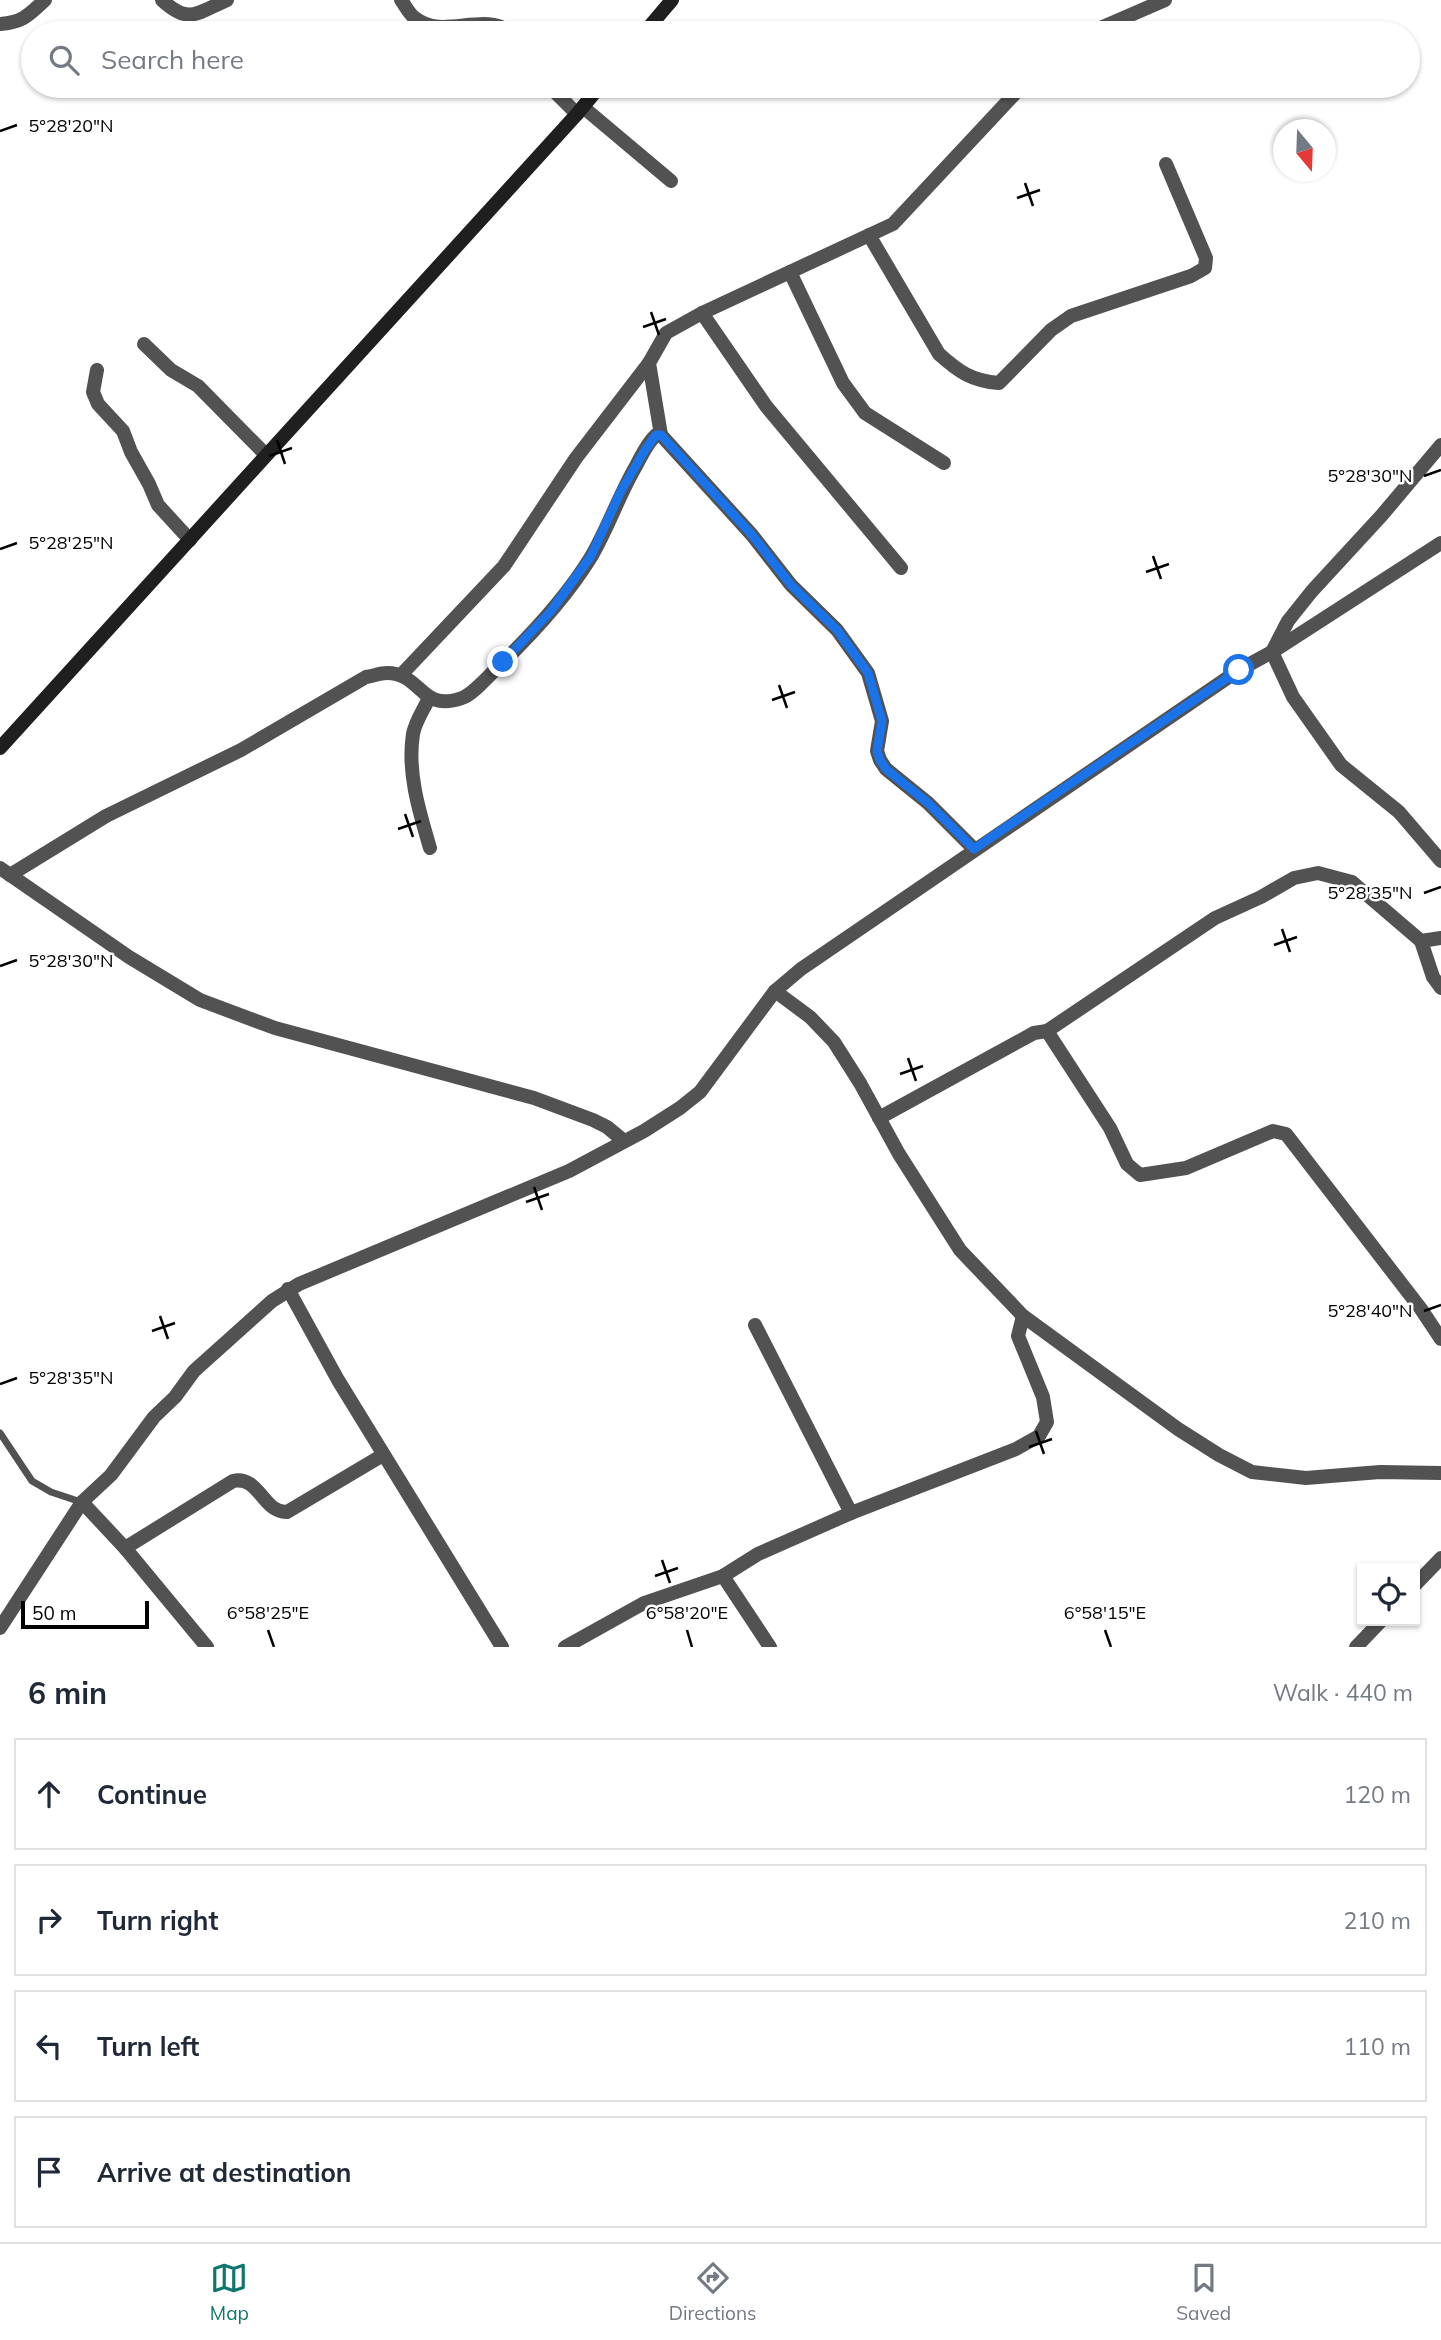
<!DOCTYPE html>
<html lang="en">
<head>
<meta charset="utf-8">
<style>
	body { margin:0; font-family:Mulish,sans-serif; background:#f2f2f3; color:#1f2937 }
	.controls { position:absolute; right:21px; bottom:21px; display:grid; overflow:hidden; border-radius:0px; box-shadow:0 2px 5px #0004 }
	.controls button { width:63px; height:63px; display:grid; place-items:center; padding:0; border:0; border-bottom:2px solid #e0e1e3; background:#fff; color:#1f2937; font:35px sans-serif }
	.compass { position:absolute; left:1273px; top:119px; width:63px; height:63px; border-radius:50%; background:#fff; box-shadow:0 2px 5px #0004; rotate:161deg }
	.scale { position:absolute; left:21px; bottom:18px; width:128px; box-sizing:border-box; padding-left:7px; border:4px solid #000; border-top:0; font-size:19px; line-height:24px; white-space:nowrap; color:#000; -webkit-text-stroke:5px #fff; paint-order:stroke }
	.stop { position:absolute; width:21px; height:21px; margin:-16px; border:5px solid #1a73e8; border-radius:50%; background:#fff }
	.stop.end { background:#1a73e8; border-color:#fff; box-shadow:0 2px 7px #0008 }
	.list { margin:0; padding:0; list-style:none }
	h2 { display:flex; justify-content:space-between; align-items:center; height:91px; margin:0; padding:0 28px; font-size:30px }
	h2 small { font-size:23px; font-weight:400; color:#747a83 }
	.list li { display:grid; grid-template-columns:46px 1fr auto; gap:21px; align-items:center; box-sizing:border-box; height:112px; margin:0 14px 14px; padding:0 14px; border:2px solid #e0e1e3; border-radius:0px }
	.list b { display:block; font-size:26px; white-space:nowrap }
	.list em { font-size:23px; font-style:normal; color:#747a83 }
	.icon { flex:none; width:38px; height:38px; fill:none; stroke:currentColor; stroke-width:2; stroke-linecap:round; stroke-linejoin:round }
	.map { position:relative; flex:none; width:1441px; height:1647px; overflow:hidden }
	.search { position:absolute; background:#fff; box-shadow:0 2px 5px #0004; left:21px; right:21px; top:21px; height:77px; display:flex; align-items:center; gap:18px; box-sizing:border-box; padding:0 24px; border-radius:38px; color:#747a83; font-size:26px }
	.sheet { height:595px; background:#fff }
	nav { display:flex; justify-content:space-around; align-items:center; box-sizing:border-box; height:98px; border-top:2px solid #e0e1e3; background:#fff; font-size:19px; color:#747a83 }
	nav a { display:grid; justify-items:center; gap:4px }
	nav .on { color:#0f766e }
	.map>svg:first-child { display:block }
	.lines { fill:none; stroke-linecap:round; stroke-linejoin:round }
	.lane { stroke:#525252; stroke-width:7 }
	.street { stroke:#525252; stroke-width:14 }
	.secondary { stroke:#1f1f1f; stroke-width:14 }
	.route { stroke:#1a73e8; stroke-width:9 }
	.ticks { fill:none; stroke:#000; stroke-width:2.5 }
	.ticks-label { font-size:18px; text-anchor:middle; fill:#000; stroke:#fff; stroke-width:5; stroke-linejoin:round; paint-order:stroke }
</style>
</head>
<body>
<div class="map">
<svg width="1441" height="1647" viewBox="0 0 1441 1647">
	<rect width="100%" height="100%" fill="#fff"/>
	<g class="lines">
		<path class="lane" d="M 0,1433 L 32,1481 L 51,1492 L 81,1502"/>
		<g class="street">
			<path d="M 162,0 C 189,25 197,13 227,0"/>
			<path d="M 401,0 C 405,5 409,14 415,18 C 443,41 484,10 511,33"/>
			<path d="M 0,24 C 24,22 28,15 45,0"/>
			<path d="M 1089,33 L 1165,0"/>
			<path d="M 549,86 L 577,114"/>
			<path d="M 583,107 L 671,181"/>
			<path d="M 869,235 L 939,354 C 959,372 972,381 999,383 L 1051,330 L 1071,316 L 1191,276 L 1205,268 L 1206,258 L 1166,164"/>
			<path d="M 790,272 L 843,383 L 865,413 L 944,463"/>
			<path d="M 702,313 L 766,406 L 901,568"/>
			<path d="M 144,344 L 171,370 L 198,386 L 266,455"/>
			<path d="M 97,370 L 93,392 L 98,404 L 123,431 L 131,452 L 149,484 L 158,505 L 190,540"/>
			<path d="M 661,435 L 649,363 L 666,333 L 702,313 L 893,224 L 1022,86"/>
			<path d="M 1441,445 L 1382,515 L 1312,591 L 1288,621 L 1272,652 L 1293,697 L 1341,765 L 1399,812 L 1441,861"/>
			<path d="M 401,675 L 504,566 L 576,458 L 649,363"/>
			<path d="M 429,698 C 424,709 415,722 413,734 C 407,772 419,811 430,848"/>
			<path d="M 0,868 L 129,957 L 200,1000 L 275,1028 L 534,1098 L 593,1120 L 607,1127 L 624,1141"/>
			<path d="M 10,875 L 106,816 L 241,750 L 366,677 C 373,676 380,673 387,673 C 422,673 420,713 462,698 C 474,694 492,672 502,663 C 535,631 567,596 591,557 C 608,528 619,495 636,466 C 642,455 647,443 656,435 L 661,435 L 752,535 L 791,585 L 837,630 L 868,673 L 882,721 L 877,751 L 880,760 L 886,769 L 928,803 L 974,849"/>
			<path d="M 1421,941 L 1433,977 L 1441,988"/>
			<path d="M 775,991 L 810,1017 L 834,1042 L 860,1083 L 899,1154 L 960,1250 L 1023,1316 L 1178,1429 L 1219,1455 L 1252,1472 L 1306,1478 L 1380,1472 L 1441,1473"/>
			<path d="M 1047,1031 L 1215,918 L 1261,897 L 1294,878 L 1318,873 L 1352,882 L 1421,941 L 1441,938"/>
			<path d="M 879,1118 L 1034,1033 L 1047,1031 L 1110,1128 L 1127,1164 L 1140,1175 L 1186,1168 L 1273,1131 L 1286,1134 L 1421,1309 L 1441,1339"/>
			<path d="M 288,1289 L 338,1380 L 502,1647"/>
			<path d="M 755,1325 L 851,1513"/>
			<path d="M 82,1502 L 125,1548 L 207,1647"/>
			<path d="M 125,1548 L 233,1481 C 259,1475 263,1513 287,1512 L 383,1455"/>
			<path d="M 723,1576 L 770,1647"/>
			<path d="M 1415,1585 L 1441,1558"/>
			<path d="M 0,1628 L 82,1502 L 111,1475 L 154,1417 L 175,1397 L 194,1371 L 272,1301 L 299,1284 L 569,1171 L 644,1131 L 680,1108 L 700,1092 L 775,991 L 801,969 L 1239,670 L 1272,652 L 1441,543"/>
			<path d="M 565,1647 L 644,1603 L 723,1576 L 758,1554 L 851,1513 L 1016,1449 L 1039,1436 L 1047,1422 L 1043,1397 L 1018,1336 L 1023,1316"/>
			<path d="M 1356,1647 L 1381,1621"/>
		</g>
		<g class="secondary">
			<path d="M 644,33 L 672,0"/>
			<path d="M 0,748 L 577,114 L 600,86"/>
		</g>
	</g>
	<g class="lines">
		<path class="route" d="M 503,662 L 551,611 L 591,556 L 621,491 L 645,450 L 656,435 L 661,435 L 752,535 L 791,585 L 837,630 L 868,673 L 882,721 L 877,751 L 880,760 L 886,769 L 928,803 L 974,849 L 1239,670"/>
	</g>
	<path class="ticks" d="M 0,131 L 17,125M 1025,183 L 1033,206M 1017,198 L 1040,190M 651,312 L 659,335M 643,327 L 666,319M 277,440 L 285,464M 269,456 L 292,448M 1424,476 L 1441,470M 0,549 L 17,543M 1153,556 L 1161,579M 1146,572 L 1169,564M 779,685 L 787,708M 772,700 L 795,692M 405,814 L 413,837M 398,829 L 421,821M 1424,893 L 1441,887M 1282,929 L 1290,952M 1274,945 L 1297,937M 0,966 L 17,960M 908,1058 L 916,1081M 900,1074 L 923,1066M 534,1187 L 542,1210M 526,1202 L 549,1194M 1424,1311 L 1441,1305M 160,1316 L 168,1339M 152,1331 L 175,1323M 0,1384 L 17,1378M 1036,1431 L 1044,1454M 1029,1447 L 1052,1439M 662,1560 L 670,1583M 655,1576 L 678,1568M 268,1630 L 274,1647M 687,1630 L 692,1647M 1105,1630 L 1111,1647"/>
	<g class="ticks-label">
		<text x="71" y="132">5°28'20"N</text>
		<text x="1370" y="482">5°28'30"N</text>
		<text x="71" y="549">5°28'25"N</text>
		<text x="1370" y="899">5°28'35"N</text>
		<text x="71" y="967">5°28'30"N</text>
		<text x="1370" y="1317">5°28'40"N</text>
		<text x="71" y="1384">5°28'35"N</text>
		<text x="268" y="1619">6°58'25"E</text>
		<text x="687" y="1619">6°58'20"E</text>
		<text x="1105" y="1619">6°58'15"E</text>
	</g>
</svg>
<div class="controls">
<button><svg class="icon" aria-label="locate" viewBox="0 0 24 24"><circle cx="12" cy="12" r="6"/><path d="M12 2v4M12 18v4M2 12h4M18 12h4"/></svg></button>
</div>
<svg class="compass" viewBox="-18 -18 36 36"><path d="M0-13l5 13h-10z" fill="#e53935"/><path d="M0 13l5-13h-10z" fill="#747a83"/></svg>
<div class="scale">50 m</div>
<div class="stop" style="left:1239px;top:670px"></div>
<div class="stop end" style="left:503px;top:662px"></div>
<div class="search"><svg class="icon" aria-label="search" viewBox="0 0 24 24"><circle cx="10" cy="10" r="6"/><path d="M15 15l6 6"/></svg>Search here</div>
</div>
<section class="sheet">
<h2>6 min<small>Walk · 440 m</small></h2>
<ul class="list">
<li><svg class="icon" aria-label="ahead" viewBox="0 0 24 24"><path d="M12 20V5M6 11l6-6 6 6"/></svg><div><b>Continue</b></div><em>120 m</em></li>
<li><svg class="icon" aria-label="right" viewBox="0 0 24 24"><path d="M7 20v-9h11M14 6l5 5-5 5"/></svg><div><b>Turn right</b></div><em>210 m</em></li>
<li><svg class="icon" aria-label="left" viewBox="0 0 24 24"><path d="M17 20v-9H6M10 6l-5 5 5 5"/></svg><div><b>Turn left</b></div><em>110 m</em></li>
<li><svg class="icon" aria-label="arrive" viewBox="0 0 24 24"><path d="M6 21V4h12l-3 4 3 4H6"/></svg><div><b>Arrive at destination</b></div></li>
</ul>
</section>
<nav>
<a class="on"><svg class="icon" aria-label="map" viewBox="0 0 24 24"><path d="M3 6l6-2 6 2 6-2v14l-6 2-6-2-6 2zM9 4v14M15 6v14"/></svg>Map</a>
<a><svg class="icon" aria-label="directions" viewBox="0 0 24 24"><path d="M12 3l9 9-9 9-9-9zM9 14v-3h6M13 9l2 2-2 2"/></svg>Directions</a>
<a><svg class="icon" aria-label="saved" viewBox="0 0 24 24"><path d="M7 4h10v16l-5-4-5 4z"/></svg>Saved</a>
</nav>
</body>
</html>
